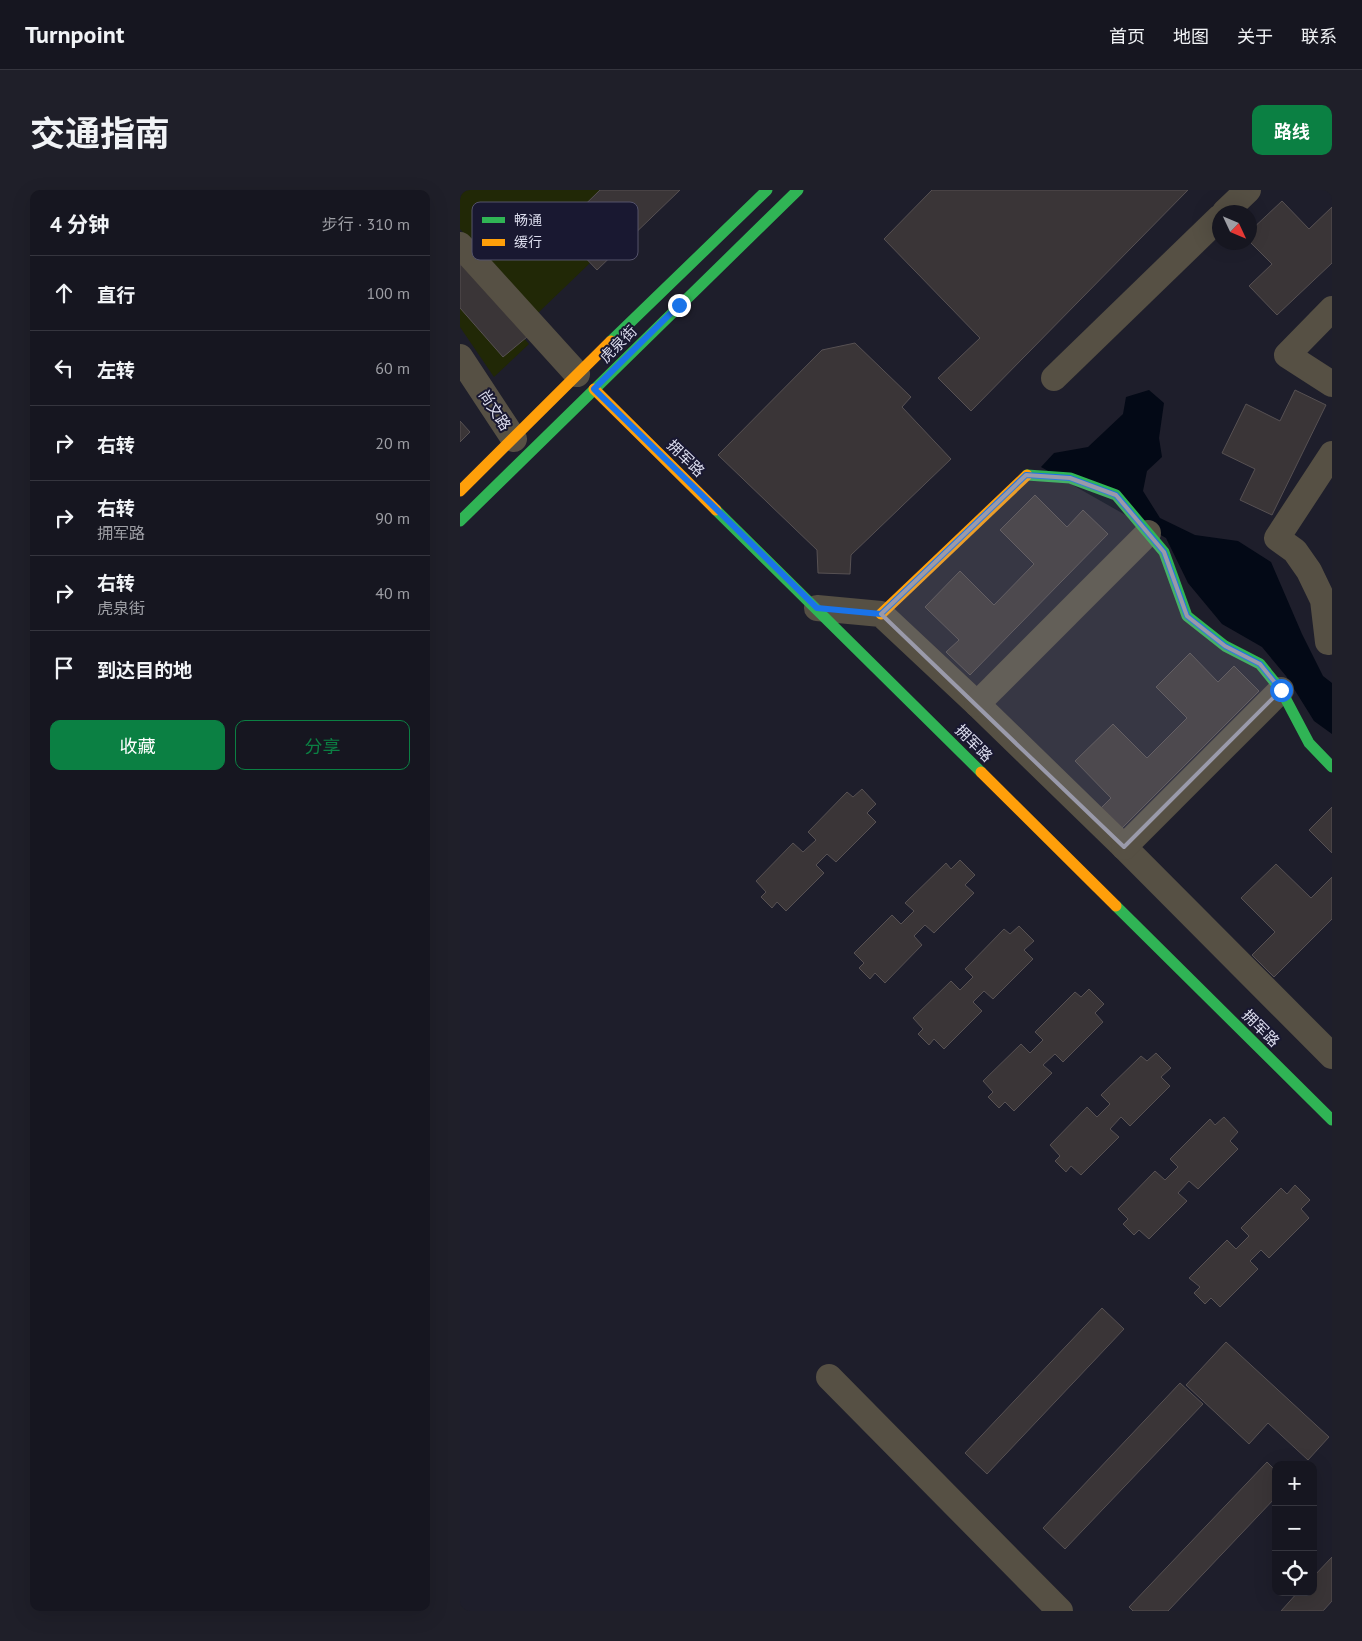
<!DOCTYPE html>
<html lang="zh">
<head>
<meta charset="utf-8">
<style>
	body { margin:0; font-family:"PT Sans","Noto Sans SC",sans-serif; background:#1f1f29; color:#f1f3f6 }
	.controls { position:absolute; right:15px; bottom:15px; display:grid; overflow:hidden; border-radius:10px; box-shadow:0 5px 20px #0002 }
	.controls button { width:45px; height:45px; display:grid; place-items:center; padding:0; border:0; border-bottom:1px solid #35353e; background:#161620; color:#f1f3f6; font:25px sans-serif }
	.compass { position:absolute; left:752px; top:15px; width:45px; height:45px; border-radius:50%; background:#161620; box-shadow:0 5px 20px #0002; rotate:134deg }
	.stop { position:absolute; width:15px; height:15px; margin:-11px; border:4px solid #1a73e8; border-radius:50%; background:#fff }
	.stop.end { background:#1a73e8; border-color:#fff; box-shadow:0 1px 5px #0008 }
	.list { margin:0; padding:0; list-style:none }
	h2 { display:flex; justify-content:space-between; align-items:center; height:65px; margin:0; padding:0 20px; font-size:21px }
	h2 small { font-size:16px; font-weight:400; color:#9e9fa5 }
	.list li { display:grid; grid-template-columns:32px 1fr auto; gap:15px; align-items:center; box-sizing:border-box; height:75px; padding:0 20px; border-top:1px solid #35353e }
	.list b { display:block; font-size:19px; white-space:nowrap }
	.list p { margin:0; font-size:16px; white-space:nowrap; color:#9e9fa5 }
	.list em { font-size:16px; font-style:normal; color:#9e9fa5 }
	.actions { display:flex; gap:10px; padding:15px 20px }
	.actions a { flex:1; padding:11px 0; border:1px solid #0b8043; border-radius:10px; text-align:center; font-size:18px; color:#0b8043 }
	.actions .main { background:#0b8043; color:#fff }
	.icon { flex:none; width:28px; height:28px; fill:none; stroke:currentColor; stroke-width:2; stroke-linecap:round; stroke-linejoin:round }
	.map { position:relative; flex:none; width:872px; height:1421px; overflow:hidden; border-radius:10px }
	header { display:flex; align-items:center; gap:30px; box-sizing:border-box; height:70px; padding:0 25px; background:#161620; border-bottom:1px solid #35353e }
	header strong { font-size:24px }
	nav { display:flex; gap:28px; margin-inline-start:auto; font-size:18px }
	.intro { display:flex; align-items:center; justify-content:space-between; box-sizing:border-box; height:120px; padding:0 30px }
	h1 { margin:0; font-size:35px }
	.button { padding:12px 22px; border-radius:10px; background:#0b8043; color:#fff; font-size:18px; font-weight:700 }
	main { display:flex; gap:30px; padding:0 30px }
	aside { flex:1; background:#161620; border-radius:10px; box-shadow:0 5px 20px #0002 }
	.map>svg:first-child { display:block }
	.green { fill:#212806 }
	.water { fill:#030916 }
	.building { fill:#3a3537; stroke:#575153 }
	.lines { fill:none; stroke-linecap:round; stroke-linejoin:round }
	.street { stroke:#565044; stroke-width:26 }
	.fast { stroke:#30b455; stroke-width:11 }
	.slow { stroke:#ff9f0a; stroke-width:11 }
	.route { stroke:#1a73e8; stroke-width:6 }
	.marked { fill:#9a9aaa; fill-opacity:0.2; stroke:#9a9aaa; stroke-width:4; stroke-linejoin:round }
	.labels { text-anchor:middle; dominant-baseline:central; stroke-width:4; stroke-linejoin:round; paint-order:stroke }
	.street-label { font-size:15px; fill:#dcddee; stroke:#191831 }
	.key { fill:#191831; stroke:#54536a; stroke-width:1 }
	.key-label { font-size:14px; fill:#dcddee }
</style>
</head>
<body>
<header>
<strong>Turnpoint</strong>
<nav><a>首页</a><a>地图</a><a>关于</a><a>联系</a></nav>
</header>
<div class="intro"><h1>交通指南</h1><a class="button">路线</a></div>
<main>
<aside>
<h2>4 分钟<small>步行 · 310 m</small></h2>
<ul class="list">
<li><svg class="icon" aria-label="ahead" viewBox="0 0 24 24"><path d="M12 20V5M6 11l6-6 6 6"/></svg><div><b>直行</b></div><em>100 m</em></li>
<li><svg class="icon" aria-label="left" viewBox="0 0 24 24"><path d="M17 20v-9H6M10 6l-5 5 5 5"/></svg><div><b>左转</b></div><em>60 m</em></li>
<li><svg class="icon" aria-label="right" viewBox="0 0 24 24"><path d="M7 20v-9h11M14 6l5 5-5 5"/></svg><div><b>右转</b></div><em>20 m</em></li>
<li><svg class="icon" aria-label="right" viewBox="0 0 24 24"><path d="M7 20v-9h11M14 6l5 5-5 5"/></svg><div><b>右转</b><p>拥军路</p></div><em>90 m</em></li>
<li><svg class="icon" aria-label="right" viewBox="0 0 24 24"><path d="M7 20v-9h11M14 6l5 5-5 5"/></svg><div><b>右转</b><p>虎泉街</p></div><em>40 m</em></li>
<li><svg class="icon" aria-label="arrive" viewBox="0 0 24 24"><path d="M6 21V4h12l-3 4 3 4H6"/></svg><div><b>到达目的地</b></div></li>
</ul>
<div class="actions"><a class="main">收藏</a><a>分享</a></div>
</aside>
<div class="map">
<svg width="872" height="1421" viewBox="0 0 872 1421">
	<rect width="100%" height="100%" fill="#1e1e2b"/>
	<g class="green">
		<path d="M 0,0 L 140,0 L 99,40 L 130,73 L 78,123 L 0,39 Z"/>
		<path d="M 0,74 L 69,154 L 34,187 L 0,137 Z"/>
	</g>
	<path class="water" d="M 689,200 L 704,213 L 699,248 L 702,267 L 687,281 L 683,301 L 700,328 L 735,345 L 778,351 L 811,372 L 842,444 L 863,486 L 872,493 L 872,544 L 854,531 L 826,486 L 802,457 L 762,434 L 728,393 L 706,348 L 581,277 L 594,263 L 628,257 L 663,224 L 666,207 Z"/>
	<g class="building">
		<path d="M 140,0 L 220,0 L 137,80 L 99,40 Z"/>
		<path d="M 472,0 L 728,0 L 511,221 L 478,188 L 520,148 L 424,49 Z"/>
		<path d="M 822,11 L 849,39 L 872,17 L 872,73 L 817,125 L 789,96 L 812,74 L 789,51 L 789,42 Z"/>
		<path d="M 2,74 L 67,147 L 43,167 L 0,118 L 0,75 Z"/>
		<path d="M 395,153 L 451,207 L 442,217 L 491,269 L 391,365 L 390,384 L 358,383 L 357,360 L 258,265 L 362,160 Z"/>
		<path d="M 835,200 L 866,215 L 812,325 L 780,310 L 795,279 L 762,263 L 786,214 L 820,231 Z"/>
		<path d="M 0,231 L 10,242 L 0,252 Z"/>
		<path d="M 575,305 L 607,337 L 623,320 L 648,344 L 510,485 L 486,462 L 499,450 L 465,417 L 500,381 L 534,415 L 574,374 L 540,340 Z"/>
		<path d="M 730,463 L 758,492 L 774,476 L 799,501 L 660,640 L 639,620 L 651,608 L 615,571 L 653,534 L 687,568 L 727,528 L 696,497 Z"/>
		<path d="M 402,599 L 416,614 L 407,623 L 416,632 L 376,672 L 367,664 L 356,675 L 364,683 L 326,721 L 317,712 L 312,718 L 301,707 L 306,702 L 296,691 L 333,653 L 343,662 L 356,650 L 348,642 L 387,602 L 393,607 Z"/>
		<path d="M 872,617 L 872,663 L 849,640 Z"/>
		<path d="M 500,670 L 515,685 L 505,695 L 514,703 L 474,743 L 465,735 L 454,746 L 462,755 L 425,793 L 415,783 L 410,789 L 399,778 L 404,773 L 394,763 L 432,725 L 441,734 L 454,721 L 445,713 L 486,673 L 491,679 Z"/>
		<path d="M 816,674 L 851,708 L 872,687 L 872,729 L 814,787 L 792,765 L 815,742 L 781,708 Z"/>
		<path d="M 559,736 L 574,751 L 564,760 L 573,769 L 533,809 L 524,801 L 513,812 L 522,821 L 484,859 L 474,849 L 469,855 L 458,844 L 463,839 L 453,828 L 491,791 L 500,800 L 513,787 L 505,779 L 544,739 L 550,744 Z"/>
		<path d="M 629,799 L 644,814 L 635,823 L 643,832 L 603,872 L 595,864 L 583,875 L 592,883 L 554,921 L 545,912 L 539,918 L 528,907 L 533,902 L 523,891 L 561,854 L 570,863 L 583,850 L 575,842 L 615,802 L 621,807 Z"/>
		<path d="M 696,863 L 711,878 L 701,887 L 710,896 L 670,936 L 661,927 L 650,939 L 659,947 L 621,985 L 611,976 L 606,982 L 595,971 L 600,966 L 590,955 L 627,917 L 637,927 L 650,914 L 641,905 L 681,866 L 687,871 Z"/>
		<path d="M 764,927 L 778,942 L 770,951 L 778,959 L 738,999 L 729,991 L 718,1003 L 727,1011 L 689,1049 L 679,1040 L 674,1045 L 663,1034 L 668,1029 L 658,1019 L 695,981 L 705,990 L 718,977 L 710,969 L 750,929 L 755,935 Z"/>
		<path d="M 835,995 L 850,1010 L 841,1019 L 849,1028 L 809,1068 L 801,1060 L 790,1071 L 798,1079 L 760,1117 L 751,1108 L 745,1114 L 734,1103 L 740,1097 L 729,1088 L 767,1050 L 776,1059 L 789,1046 L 781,1038 L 821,998 L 827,1004 Z"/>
		<path d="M 642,1118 L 664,1139 L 527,1284 L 505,1263 Z"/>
		<path d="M 766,1152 L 869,1247 L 848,1270 L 808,1233 L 789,1254 L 726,1195 Z"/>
		<path d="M 720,1193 L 743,1214 L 605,1359 L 583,1338 Z"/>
		<path d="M 807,1272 L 816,1281 L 816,1307 L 708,1421 L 673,1421 L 669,1417 Z"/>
		<path d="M 872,1367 L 872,1411 L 863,1421 L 821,1421 L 838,1402 L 853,1402 L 853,1387 Z"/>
	</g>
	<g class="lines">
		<g class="street">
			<path d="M 765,22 L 788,0"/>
			<path d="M 0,55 L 117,184"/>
			<path d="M 872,119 L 827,165 L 872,194"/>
			<path d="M 0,167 L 54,249"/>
			<path d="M 594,188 L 759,28"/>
			<path d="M 357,418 L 421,424 L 517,514 L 664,657 L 872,866"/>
			<path d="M 868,452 L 863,410 L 849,381 L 835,361 L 817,348 L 872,264"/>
			<path d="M 517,514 L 688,343"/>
			<path d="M 664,657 L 821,500"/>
			<path d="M 369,1187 L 600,1421"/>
		</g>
		<g class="fast">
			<path d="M 151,151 L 307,0"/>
			<path d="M 567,285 L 610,288 L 656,305 L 704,362 L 727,426 L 765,456 L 800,474 L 821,500 L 849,553 L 872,577"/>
			<path d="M 256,320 L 521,582"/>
			<path d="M 0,331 L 338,0"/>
			<path d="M 656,716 L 872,930"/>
		</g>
		<g class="slow">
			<path d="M 134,199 L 256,320"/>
			<path d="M 0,301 L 151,151"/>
			<path d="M 421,424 L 567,285"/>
			<path d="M 521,582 L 656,716"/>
		</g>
	</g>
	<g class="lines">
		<path class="route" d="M 219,115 L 134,199 L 357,418 L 421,424 L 566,285 L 610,288 L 656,305 L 704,362 L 727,426 L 765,456 L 800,474 L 821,500"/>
	</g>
	<path class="marked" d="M 566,285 L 610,288 L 656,305 L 704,362 L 727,426 L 765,456 L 800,474 L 821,500 L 664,657 L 421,424 Z"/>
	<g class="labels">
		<g class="street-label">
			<text transform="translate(158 154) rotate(-45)">虎泉街</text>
			<text transform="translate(35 220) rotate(57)">尚文路</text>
			<text transform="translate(226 268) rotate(44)">拥军路</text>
			<text transform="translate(514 553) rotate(45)">拥军路</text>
			<text transform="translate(801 838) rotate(45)">拥军路</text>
		</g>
	</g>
	<rect x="12" y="12" width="166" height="58" rx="8" class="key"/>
	<rect x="22" y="27" width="23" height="6" fill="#30b455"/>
	<rect x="22" y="49" width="23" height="7" fill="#ff9f0a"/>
	<g class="key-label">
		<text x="54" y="35">畅通</text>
		<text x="54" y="57">缓行</text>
	</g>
</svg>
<div class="controls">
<button>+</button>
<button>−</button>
<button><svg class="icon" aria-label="locate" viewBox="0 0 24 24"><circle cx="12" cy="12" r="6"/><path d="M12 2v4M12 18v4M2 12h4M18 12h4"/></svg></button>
</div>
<svg class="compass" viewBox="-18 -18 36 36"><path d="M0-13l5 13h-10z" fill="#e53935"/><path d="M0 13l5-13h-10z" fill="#9e9fa5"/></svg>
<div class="stop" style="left:821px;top:500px"></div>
<div class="stop end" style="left:219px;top:115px"></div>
</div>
</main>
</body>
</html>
